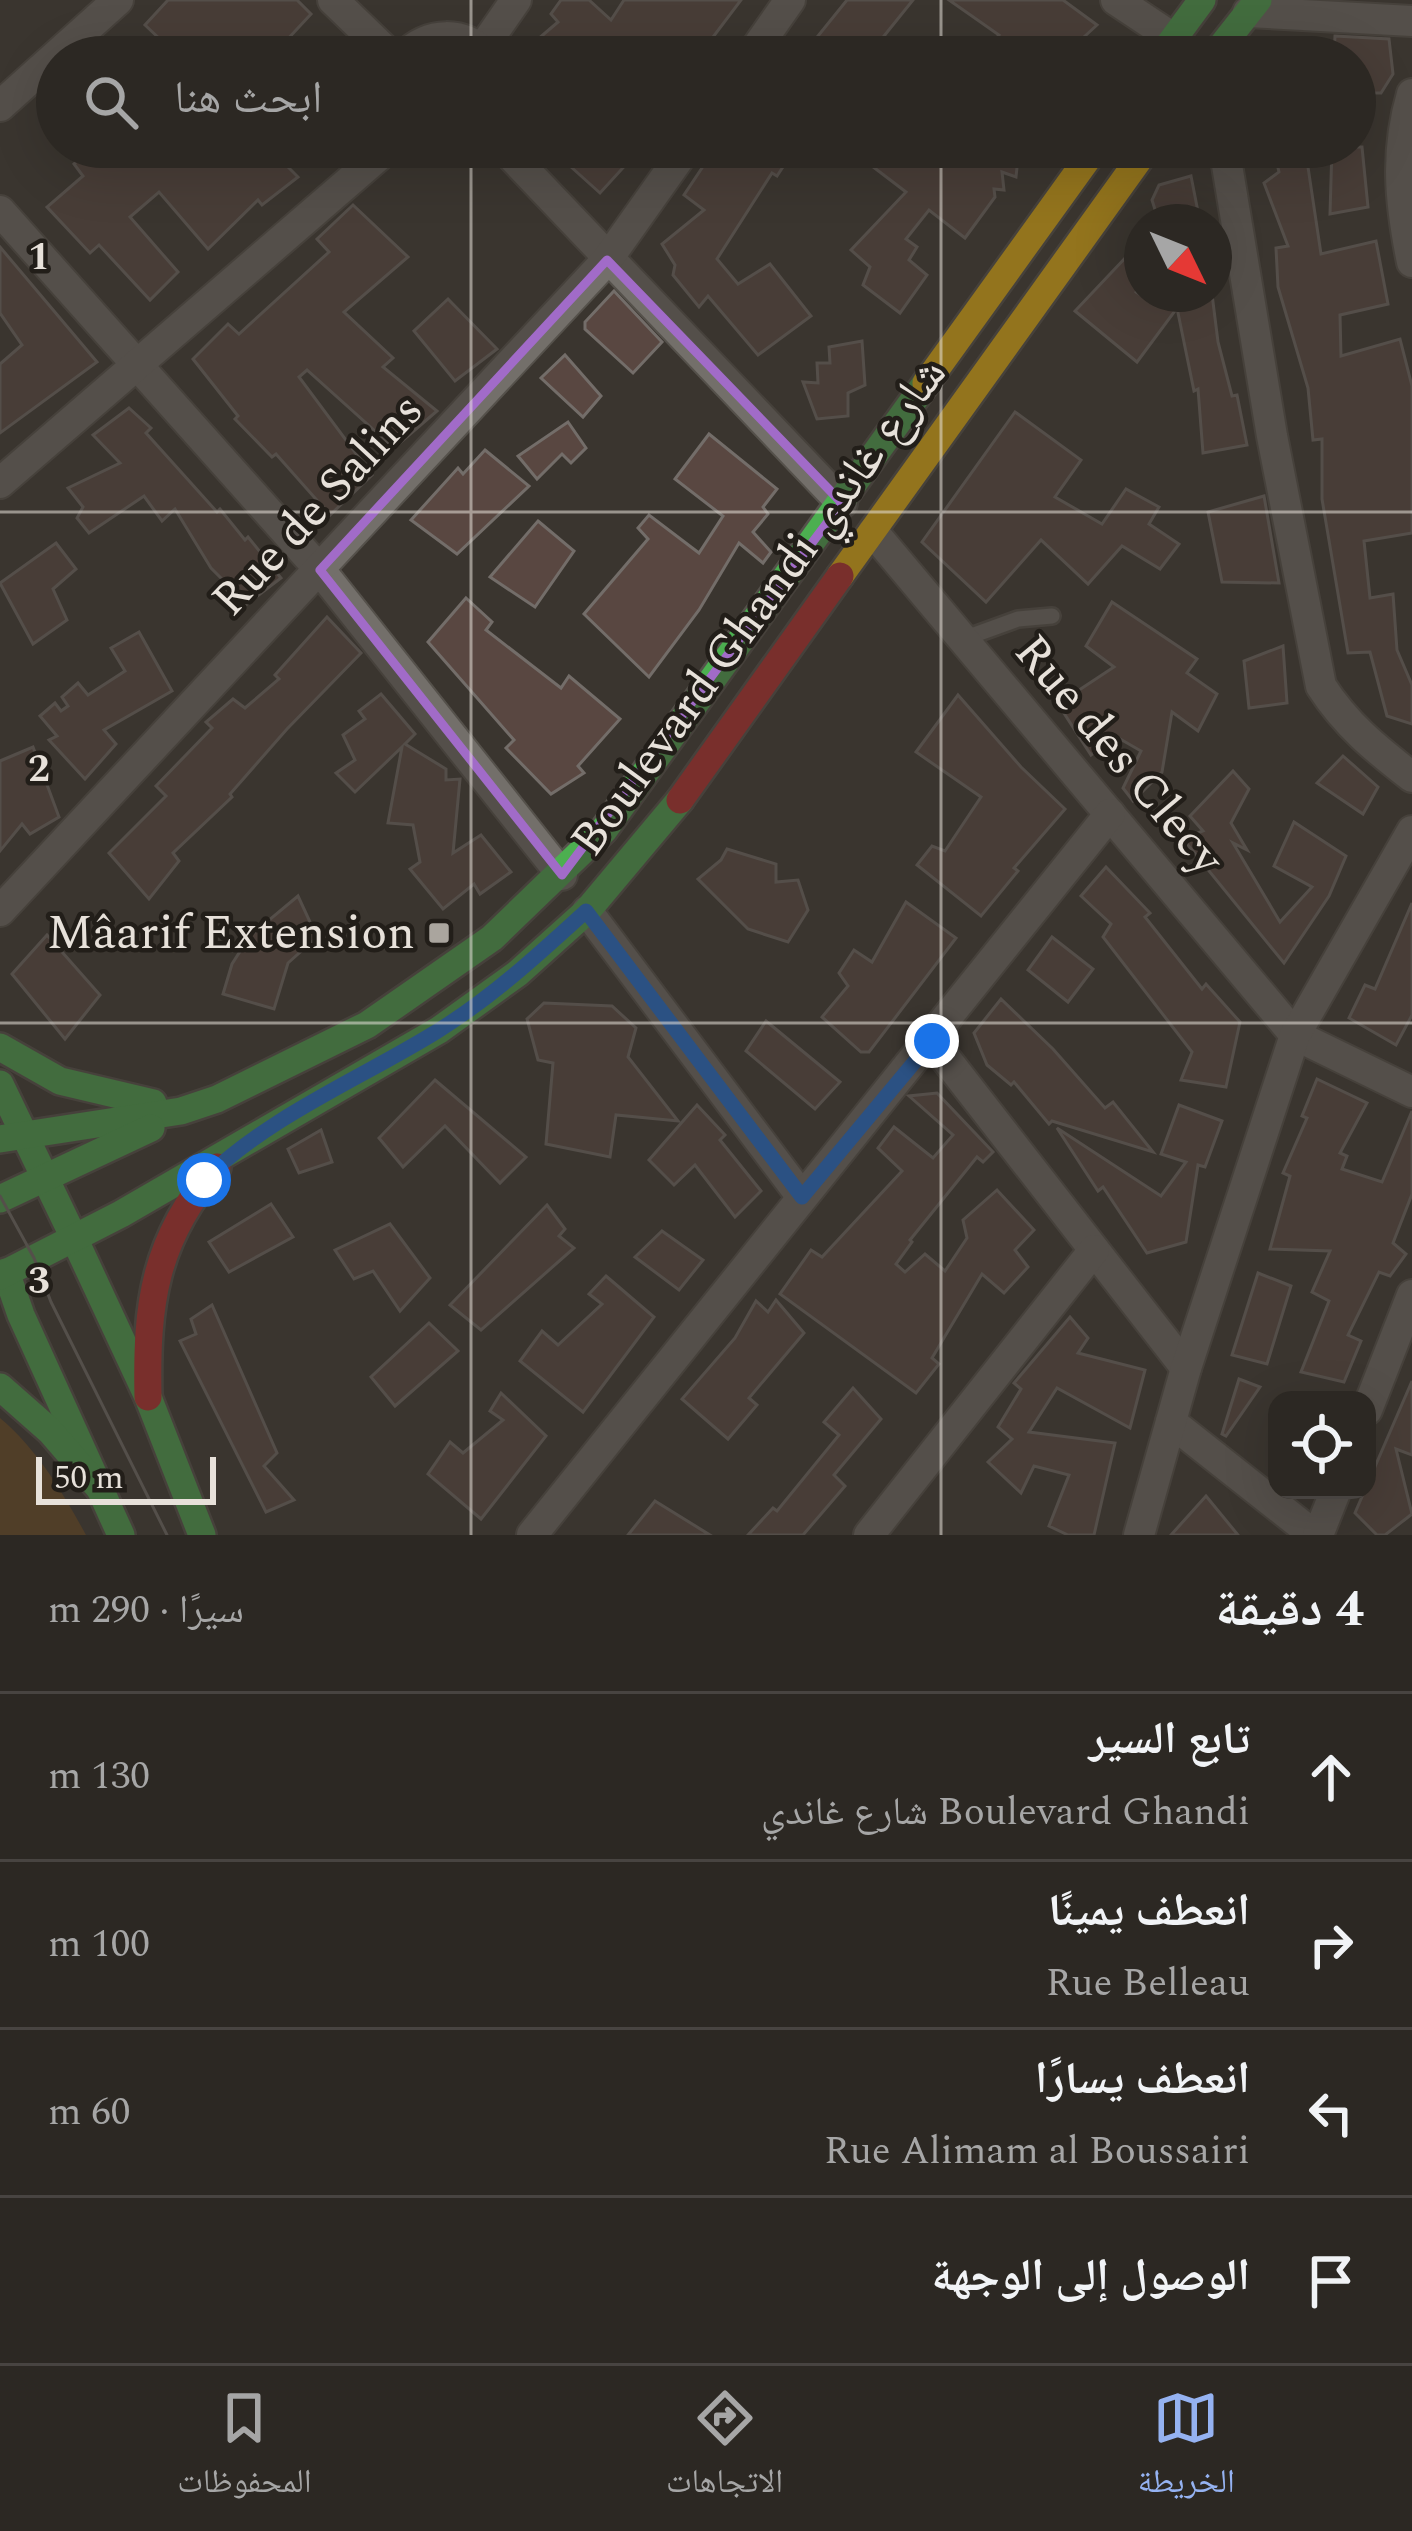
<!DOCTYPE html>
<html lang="ar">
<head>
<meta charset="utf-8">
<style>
	body { margin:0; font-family:Spectral,"Noto Naskh Arabic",serif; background:#34302b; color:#f1f3f6; direction:rtl }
	.controls { position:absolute; right:36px; bottom:36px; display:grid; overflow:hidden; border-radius:24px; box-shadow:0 12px 48px #0002 }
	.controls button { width:108px; height:108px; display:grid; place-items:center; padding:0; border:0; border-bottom:3px solid #484441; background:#2c2823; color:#f1f3f6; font:60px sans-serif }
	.compass { position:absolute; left:1124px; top:204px; width:108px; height:108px; border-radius:50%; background:#2c2823; box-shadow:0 12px 48px #0002; rotate:133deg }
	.scale { position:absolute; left:36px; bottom:30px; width:180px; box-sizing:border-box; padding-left:12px; border:6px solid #e7e1da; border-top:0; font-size:33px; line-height:42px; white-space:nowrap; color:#e7e1da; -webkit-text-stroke:9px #221e19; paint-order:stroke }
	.stop { position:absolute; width:36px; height:36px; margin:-27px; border:9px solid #1a73e8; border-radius:50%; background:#fff }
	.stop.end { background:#1a73e8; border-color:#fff; box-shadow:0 3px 12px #0008 }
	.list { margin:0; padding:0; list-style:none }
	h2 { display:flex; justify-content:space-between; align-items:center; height:156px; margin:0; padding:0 48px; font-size:51px }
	h2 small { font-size:39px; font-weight:400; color:#a6a6a6 }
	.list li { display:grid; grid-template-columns:78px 1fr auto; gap:36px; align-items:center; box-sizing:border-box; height:168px; padding:0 48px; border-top:3px solid #484441 }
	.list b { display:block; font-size:45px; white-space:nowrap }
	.list p { margin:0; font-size:39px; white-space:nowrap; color:#a6a6a6 }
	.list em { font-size:39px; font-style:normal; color:#a6a6a6 }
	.icon { flex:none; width:66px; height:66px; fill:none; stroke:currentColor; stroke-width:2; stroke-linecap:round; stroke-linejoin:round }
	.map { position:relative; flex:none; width:1412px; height:1535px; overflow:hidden; direction:ltr }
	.search { position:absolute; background:#2c2823; box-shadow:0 12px 48px #0002; left:36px; right:36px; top:36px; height:132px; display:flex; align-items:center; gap:30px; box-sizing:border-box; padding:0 42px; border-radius:66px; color:#a6a6a6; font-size:45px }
	.sheet { height:828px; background:#2c2823 }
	nav { display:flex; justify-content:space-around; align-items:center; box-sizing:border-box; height:168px; border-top:3px solid #484441; background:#2c2823; font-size:33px; color:#a6a6a6 }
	nav a { display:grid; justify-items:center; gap:6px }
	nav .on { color:#95b2f1 }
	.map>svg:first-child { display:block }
	.green { fill:#6b491f }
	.building { fill:#594741; stroke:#736d69; stroke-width:3 }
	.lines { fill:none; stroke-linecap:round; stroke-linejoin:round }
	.lane-casing { stroke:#55514b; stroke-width:20 }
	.street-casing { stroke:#55514b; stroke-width:34 }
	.fast-casing { stroke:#55514b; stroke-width:32 }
	.slow-casing { stroke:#55514b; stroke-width:32 }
	.jam-casing { stroke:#55514b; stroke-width:32 }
	.lane { stroke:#736f6a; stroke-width:15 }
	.street { stroke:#736f6a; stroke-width:30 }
	.fast { stroke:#4caf50; stroke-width:27 }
	.slow { stroke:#ffc107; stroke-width:27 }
	.jam { stroke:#c62828; stroke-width:27 }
	.tram { stroke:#736f6b; stroke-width:3 }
	.route { stroke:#1a73e8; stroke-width:15 }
	.marked { fill:none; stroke:#a16bc8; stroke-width:9; stroke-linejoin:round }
	.grid { fill:none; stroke:#e7e1da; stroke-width:3; stroke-opacity:0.55 }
	.poi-dot { fill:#aaa59e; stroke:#221e19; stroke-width:4.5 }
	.labels { text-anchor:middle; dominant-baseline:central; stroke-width:9; stroke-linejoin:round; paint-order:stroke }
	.street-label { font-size:48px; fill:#e7e1da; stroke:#221e19 }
	.poi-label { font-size:48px; fill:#e7e1da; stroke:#221e19; text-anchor:end }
	.grid-label { font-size:39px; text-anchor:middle; font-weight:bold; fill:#e7e1da; stroke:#221e19; stroke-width:9; stroke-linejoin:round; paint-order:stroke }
</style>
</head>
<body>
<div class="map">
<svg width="1412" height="1535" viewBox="0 0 1412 1535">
	<rect width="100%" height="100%" fill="#3a352f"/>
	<path class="green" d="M 0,1418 C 37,1449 63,1493 86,1535 L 0,1535 Z"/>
	<g class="building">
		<path d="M 168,0 L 297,0 L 311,14 L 271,57 L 179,57 L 145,25 Z"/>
		<path d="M 561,0 L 589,0 L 611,20 L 624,0 L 741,0 L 698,57 L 517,57 L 558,22 L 551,14 Z"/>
		<path d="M 847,0 L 913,0 L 884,36 L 913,57 L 801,57 Z"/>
		<path d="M 949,0 L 1063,0 L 1097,25 L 1062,57 L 981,57 L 999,35 Z"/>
		<path d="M 1335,36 L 1389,39 L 1393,74 L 1381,93 L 1355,93 L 1355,57 L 1334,57 Z"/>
		<path d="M 93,147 L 121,147 L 130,157 L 139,147 L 268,147 L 298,177 L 262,205 L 258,200 L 208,249 L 159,192 L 130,217 L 178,272 L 150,300 L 99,245 L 90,253 L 47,207 L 83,176 L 74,164 Z"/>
		<path d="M 570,147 L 642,147 L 600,193 L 560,157 Z"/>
		<path d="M 716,147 L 796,147 L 777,176 L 772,173 L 717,259 L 738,284 L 770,264 L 811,316 L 758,355 L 708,296 L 699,307 L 673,275 L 675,265 L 662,244 L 704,210 L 684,195 Z"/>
		<path d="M 847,147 L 921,147 L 935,157 L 963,151 L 962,147 L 997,147 L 998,155 L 1019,149 L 1016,177 L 1002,172 L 1004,190 L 994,189 L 995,197 L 965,238 L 929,210 L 906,239 L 917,247 L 909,260 L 927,275 L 900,313 L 863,285 L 870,267 L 851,250 L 906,192 Z"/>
		<path d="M 1273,147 L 1305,147 L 1321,254 L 1376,241 L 1388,304 L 1340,315 L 1341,356 L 1400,339 L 1412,386 L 1412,533 L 1364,541 L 1370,598 L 1393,594 L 1397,650 L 1412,685 L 1412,724 L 1387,716 L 1370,652 L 1348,653 L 1322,499 L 1322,439 L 1313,440 L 1308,388 L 1278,287 L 1276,248 L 1288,246 L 1264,183 L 1279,172 Z"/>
		<path d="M 1332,147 L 1362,147 L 1368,207 L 1330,214 Z"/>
		<path d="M 1191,176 L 1200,222 L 1159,222 L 1152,200 L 1159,185 Z"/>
		<path d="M 353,205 L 408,257 L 344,312 L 393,358 L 383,367 L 437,411 L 394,448 L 307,370 L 299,377 L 372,475 L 330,515 L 276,454 L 272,457 L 235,419 L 238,416 L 193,359 L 228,324 L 239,334 L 329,252 L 317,239 Z"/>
		<path d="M 0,247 L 97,362 L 0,433 L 0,364 L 22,345 L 0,313 Z"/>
		<path d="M 1128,255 L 1142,275 L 1136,292 L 1159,306 L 1212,294 L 1218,342 L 1232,396 L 1237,395 L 1247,445 L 1203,453 L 1198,389 L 1194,391 L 1177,308 L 1137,362 L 1075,311 Z"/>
		<path d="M 614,291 L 662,342 L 633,373 L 585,329 L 585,322 Z"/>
		<path d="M 448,299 L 497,349 L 455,381 L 414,331 Z"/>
		<path d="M 862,341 L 865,385 L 848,393 L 848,416 L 817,419 L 803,382 L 818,383 L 817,363 L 830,363 L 829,347 Z"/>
		<path d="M 565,355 L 601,396 L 583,417 L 541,378 Z"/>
		<path d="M 129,408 L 151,428 L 146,433 L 217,512 L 220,509 L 245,540 L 248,537 L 281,578 L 247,604 L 211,568 L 175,509 L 162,521 L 144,496 L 89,533 L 77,518 L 83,507 L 68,488 L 120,463 L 93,435 Z"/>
		<path d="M 1015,412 L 1081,460 L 1055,497 L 1102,524 L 1126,489 L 1159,507 L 1149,524 L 1179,544 L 1160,569 L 1122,546 L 1088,584 L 1041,540 L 986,602 L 922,542 Z"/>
		<path d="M 568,422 L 586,448 L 571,463 L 562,454 L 537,479 L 518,456 Z"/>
		<path d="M 709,434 L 777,489 L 763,507 L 768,514 L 753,532 L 771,552 L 763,563 L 739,543 L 699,610 L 649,677 L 584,614 L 648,539 L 638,528 L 649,515 L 699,553 L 723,516 L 675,479 Z"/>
		<path d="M 485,450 L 529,486 L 457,554 L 411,520 L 458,468 L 463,474 Z"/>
		<path d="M 1264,496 L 1279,583 L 1222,582 L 1208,512 Z"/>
		<path d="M 538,521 L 574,551 L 535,607 L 490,577 Z"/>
		<path d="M 56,543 L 76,569 L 53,589 L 67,620 L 33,644 L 0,583 Z"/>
		<path d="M 466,598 L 492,622 L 486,630 L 561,688 L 569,676 L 620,719 L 578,766 L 584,773 L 551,794 L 506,748 L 514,740 L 428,642 Z"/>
		<path d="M 1112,602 L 1197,659 L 1187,673 L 1217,694 L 1198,731 L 1172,712 L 1162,772 L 1133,801 L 1123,788 L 1141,751 L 1115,736 L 1091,755 L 1058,704 L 1114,667 L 1086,646 Z"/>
		<path d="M 327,617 L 361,653 L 287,729 L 230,794 L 232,797 L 173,853 L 179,861 L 149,899 L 109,853 L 166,796 L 156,786 L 212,728 L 206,722 L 233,699 L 245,708 L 279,679 L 275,675 Z"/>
		<path d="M 139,632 L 172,691 L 104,730 L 116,744 L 85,779 L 49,740 L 57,736 L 40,716 L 55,703 L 61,711 L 68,706 L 62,697 L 78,683 L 88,695 L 125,671 L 111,648 Z"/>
		<path d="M 1283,646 L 1287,703 L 1249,708 L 1244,661 Z"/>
		<path d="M 381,694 L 415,734 L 405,744 L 446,769 L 446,780 L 460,779 L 453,853 L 481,835 L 511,872 L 480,894 L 474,884 L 443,909 L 410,869 L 420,862 L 413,825 L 388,823 L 402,747 L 355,792 L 336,773 L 355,760 L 343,735 L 365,719 L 359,711 Z"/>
		<path d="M 958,695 L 1021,767 L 1065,809 L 1014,868 L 1018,871 L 981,916 L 917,865 L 932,846 L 945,851 L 981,797 L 916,752 Z"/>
		<path d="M 33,747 L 59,817 L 30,834 L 22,824 L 0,851 L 0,761 Z"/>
		<path d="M 1343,756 L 1378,787 L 1363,814 L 1317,783 Z"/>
		<path d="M 1233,771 L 1249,789 L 1231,823 L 1247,850 L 1233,843 L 1280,922 L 1312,887 L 1274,866 L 1294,822 L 1346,856 L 1329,896 L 1284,963 L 1183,839 L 1203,831 L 1190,816 Z"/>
		<path d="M 727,849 L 776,864 L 776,882 L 798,880 L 808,910 L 788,942 L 748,929 L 698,879 L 721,860 Z"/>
		<path d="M 1106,867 L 1150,913 L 1145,917 L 1202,989 L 1206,984 L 1240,1022 L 1226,1087 L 1181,1080 L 1192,1052 L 1103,937 L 1111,924 L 1081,896 Z"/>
		<path d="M 298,896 L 317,937 L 288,963 L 274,1009 L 223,994 L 232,964 L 250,936 Z"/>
		<path d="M 906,902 L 956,938 L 869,1052 L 861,1052 L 822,1017 L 848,986 L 839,973 L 854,950 L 872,962 Z"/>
		<path d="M 1412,903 L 1412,1015 L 1396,1045 L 1349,1018 L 1365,985 L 1375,989 Z"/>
		<path d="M 47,935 L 100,995 L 65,1039 L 12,974 Z"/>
		<path d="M 1052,937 L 1093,969 L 1068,1002 L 1028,970 Z"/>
		<path d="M 1001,999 L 1053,1049 L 1105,1108 L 1113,1102 L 1153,1152 L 1052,1121 L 1049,1124 L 1014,1082 L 1011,1085 L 987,1065 L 974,1033 Z"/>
		<path d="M 544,1003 L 612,1006 L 636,1028 L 628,1057 L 678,1121 L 616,1115 L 610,1157 L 546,1144 L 553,1063 L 538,1060 L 527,1019 Z"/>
		<path d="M 766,1021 L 840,1082 L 815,1109 L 746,1051 Z"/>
		<path d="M 1317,1079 L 1367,1103 L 1340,1153 L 1347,1156 L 1342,1169 L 1382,1182 L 1412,1111 L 1412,1194 L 1393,1243 L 1406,1254 L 1390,1276 L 1379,1272 L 1348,1335 L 1361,1341 L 1344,1382 L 1301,1372 L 1329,1301 L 1312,1292 L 1330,1251 L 1270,1249 L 1290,1176 L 1283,1173 L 1307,1118 L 1302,1116 Z"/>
		<path d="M 435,1080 L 526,1157 L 500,1183 L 445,1126 L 403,1167 L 379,1138 Z"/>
		<path d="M 937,1093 L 993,1152 L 983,1162 L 977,1157 L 910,1240 L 912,1242 L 896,1264 L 905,1272 L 925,1254 L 945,1271 L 967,1238 L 963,1220 L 997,1190 L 1034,1230 L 1015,1250 L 1028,1267 L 1004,1293 L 982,1274 L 932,1358 L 939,1364 L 916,1393 L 780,1294 L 811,1250 L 822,1257 L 902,1171 L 878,1148 L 894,1127 L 933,1158 L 953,1135 L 909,1096 Z"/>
		<path d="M 697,1105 L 725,1135 L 720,1140 L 761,1191 L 735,1217 L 695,1165 L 674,1185 L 649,1160 Z"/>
		<path d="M 1179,1105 L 1222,1121 L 1205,1167 L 1198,1165 L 1186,1242 L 1147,1253 L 1103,1187 L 1098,1191 L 1057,1128 L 1161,1196 L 1186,1162 L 1161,1154 Z"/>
		<path d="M 321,1130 L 332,1162 L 299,1173 L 288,1149 Z"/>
		<path d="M 271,1204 L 293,1237 L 229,1272 L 209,1242 Z"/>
		<path d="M 547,1205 L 565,1229 L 559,1236 L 574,1248 L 481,1330 L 450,1305 Z"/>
		<path d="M 390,1224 L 430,1278 L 400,1311 L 373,1271 L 354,1279 L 335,1250 Z"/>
		<path d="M 662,1231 L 703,1260 L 679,1290 L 635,1257 Z"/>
		<path d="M 1258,1273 L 1291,1286 L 1267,1364 L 1232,1355 Z"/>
		<path d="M 606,1276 L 654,1317 L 583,1412 L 520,1361 L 542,1331 L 558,1345 L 602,1304 L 589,1294 Z"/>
		<path d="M 776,1300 L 804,1333 L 749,1398 L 757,1405 L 728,1439 L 682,1399 L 735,1338 L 756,1301 L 768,1312 Z"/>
		<path d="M 212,1305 L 277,1453 L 264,1466 L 294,1500 L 266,1512 L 180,1341 L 196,1334 L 191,1319 Z"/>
		<path d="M 1070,1317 L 1088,1338 L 1078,1353 L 1145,1370 L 1130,1428 L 1057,1388 L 1029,1432 L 1115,1443 L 1094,1535 L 1068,1535 L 1049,1526 L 1069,1475 L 1034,1466 L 1021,1493 L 988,1462 L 1012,1439 L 998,1427 L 1021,1389 L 1014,1383 Z"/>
		<path d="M 429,1323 L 458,1351 L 395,1406 L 371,1377 Z"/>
		<path d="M 1239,1379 L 1260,1387 L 1226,1436 L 1222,1434 Z"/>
		<path d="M 1412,1381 L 1412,1455 L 1396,1449 L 1412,1514 L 1385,1535 L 1377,1535 L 1355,1513 Z"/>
		<path d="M 853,1388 L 881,1419 L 834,1475 L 845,1486 L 803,1535 L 748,1535 L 773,1508 L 777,1511 L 839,1435 L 824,1422 Z"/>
		<path d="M 501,1393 L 546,1436 L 481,1519 L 428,1474 L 450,1442 L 463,1453 L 503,1420 L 490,1411 Z"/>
		<path d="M 1206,1496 L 1238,1535 L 1171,1535 Z"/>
		<path d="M 655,1501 L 710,1535 L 628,1535 Z"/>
	</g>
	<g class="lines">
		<g class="lane-casing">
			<path id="lane" d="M 963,639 L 1018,619 L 1052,616"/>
		</g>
		<g class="street-casing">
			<g id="street">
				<path d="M 333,0 L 392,57"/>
				<path d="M 1116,0 L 1173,38"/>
				<path d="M 1248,12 L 1412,21"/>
				<path d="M 482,49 L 516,0"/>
				<path d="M 403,57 C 429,31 463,30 489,57"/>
				<path d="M 750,57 L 790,0"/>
				<path d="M 1412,94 C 1395,152 1400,203 1412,262"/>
				<path d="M 0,106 L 118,0"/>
				<path d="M 503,147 L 842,503"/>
				<path d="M 1224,147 L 1272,436 L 1321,686 C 1346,725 1376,749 1412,777"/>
				<path d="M 0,211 L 320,570 L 562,875"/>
				<path d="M 0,483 L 389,147"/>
				<path d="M 873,532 L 1295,1035 L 1412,1092"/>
				<path d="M 0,911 L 607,260 L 687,147"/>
				<path d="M 587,911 L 802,1197"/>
				<path d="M 932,1041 L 1186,1368"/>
				<path d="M 1367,1410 L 1412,1295"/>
				<path d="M 1171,1422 L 1314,1535"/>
				<path d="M 532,1535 L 1110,814"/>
				<path d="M 869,1535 L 1094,1250"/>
				<path d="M 1139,1535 L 1186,1368 L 1295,1035 L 1412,831"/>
				<path d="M 1318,1535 L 1336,1490"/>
			</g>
		</g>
		<g class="fast-casing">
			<g id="fast">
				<path d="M 1160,57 L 1202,0"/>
				<path d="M 1213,57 L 1258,0"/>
				<path d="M 0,1047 L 60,1081 L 153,1103"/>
				<path d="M 0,1084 L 74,1238"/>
				<path d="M 0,1139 L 181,1111 L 217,1099 L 367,1025 L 492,938 L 604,830 L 926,383"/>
				<path d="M 0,1199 L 151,1128"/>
				<path d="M 74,1238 L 148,1397 L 202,1535"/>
				<path d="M 6,1272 L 21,1315 L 121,1535"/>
				<path d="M 0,1276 L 121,1214 L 439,1030 L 518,973 L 587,911 L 680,800"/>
				<path d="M 0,1387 L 50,1431 L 100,1489"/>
			</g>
		</g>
		<g class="slow-casing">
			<g id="slow">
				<path d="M 926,383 L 1096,147"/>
				<path d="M 840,576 L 1148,147"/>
			</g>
		</g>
		<g class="jam-casing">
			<g id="jam">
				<path d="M 680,800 L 840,576"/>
				<path d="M 148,1397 C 146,1305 154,1239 217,1167"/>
			</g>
		</g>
		<use href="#lane" class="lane"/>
		<use href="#street" class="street"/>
		<use href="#fast" class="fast"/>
		<use href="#slow" class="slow"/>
		<use href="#jam" class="jam"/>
		<path class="tram" d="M 0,1196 L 34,1258 L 51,1302 L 167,1535"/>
	</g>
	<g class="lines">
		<path class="route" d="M 204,1180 C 269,1116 358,1080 436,1032 C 491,998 539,954 586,911 L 802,1197 L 932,1041"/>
	</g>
	<path d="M0 0H1412V1535H0ZM 607,260 L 842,503 L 562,875 L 320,570 Z" fill="#3a352f" fill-opacity=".55" fill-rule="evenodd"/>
	<path class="marked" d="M 607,260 L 842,503 L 562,875 L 320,570 Z"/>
	<path class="grid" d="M 471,0 L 471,57M 941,0 L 941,57M 471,147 L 471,1535M 941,147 L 941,1535M 0,512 L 1412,512M 0,1023 L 1412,1023"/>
	<rect class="poi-dot" x="427" y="921" width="24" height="24" rx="6"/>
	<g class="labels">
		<g class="street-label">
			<text transform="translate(318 505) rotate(-47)">Rue de Salins</text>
			<text transform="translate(759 607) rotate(-54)">Boulevard Ghandi شارع غاندي</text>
			<text transform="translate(1119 755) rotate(50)">Rue des Clecy</text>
		</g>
		<g class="poi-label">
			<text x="415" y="933">Mâarif Extension</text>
		</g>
	</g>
	<g class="grid-label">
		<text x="39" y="269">1</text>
		<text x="39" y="781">2</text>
		<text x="39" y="1293">3</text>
	</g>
</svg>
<div class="controls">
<button><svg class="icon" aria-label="locate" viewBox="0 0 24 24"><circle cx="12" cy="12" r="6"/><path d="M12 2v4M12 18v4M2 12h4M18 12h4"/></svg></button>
</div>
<svg class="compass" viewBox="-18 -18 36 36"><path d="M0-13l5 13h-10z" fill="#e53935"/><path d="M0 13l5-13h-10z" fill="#a6a6a6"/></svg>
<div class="scale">50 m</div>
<div class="stop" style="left:204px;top:1180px"></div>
<div class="stop end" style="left:932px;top:1041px"></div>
<div class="search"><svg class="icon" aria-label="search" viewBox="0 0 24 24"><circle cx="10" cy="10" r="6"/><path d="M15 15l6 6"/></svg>ابحث هنا</div>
</div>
<section class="sheet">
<h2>4 دقيقة<small>سيرًا · 290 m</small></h2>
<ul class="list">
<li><svg class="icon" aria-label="ahead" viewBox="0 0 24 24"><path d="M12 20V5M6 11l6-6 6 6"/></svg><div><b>تابع السير</b><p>Boulevard Ghandi شارع غاندي</p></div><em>130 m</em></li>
<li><svg class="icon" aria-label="right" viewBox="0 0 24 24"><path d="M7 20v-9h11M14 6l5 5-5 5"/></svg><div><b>انعطف يمينًا</b><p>Rue Belleau</p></div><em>100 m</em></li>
<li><svg class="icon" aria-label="left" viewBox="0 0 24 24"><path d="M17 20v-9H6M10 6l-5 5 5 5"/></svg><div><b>انعطف يسارًا</b><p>Rue Alimam al Boussairi</p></div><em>60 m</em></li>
<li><svg class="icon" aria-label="arrive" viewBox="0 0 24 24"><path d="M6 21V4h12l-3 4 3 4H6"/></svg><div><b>الوصول إلى الوجهة</b></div></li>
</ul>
</section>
<nav>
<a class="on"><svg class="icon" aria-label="map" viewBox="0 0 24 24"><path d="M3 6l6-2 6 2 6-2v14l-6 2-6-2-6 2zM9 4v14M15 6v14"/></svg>الخريطة</a>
<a><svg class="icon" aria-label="directions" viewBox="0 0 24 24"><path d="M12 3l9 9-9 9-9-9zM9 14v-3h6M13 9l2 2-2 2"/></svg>الاتجاهات</a>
<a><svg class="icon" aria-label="saved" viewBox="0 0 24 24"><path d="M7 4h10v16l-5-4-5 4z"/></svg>المحفوظات</a>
</nav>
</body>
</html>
